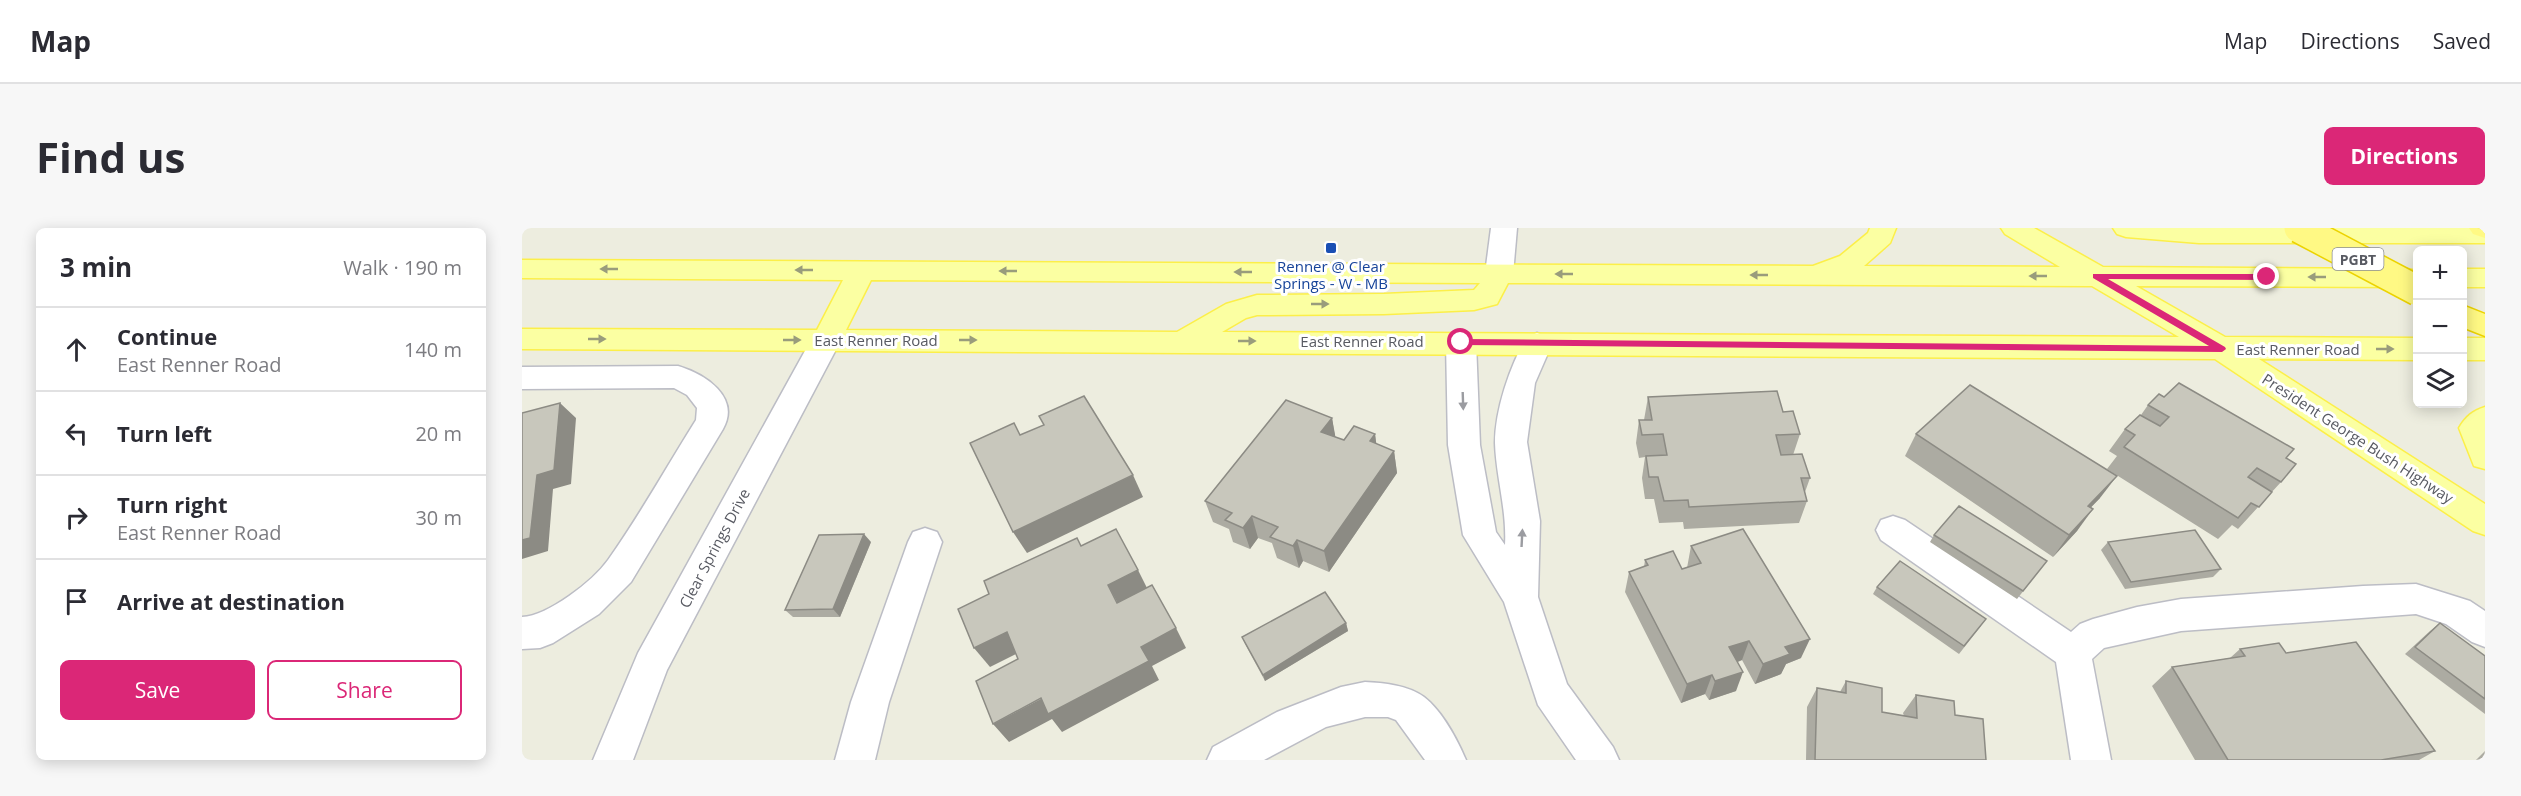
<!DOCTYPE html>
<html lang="en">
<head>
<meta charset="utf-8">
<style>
	body { margin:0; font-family:"Open Sans",sans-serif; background:#f7f7f7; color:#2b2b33 }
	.controls { position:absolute; right:18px; top:18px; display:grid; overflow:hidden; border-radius:9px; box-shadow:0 3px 15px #0003 }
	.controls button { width:54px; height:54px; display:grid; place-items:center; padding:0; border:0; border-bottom:2px solid #e1e1e2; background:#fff; color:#2b2b33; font:30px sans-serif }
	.stop { position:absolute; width:18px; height:18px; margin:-14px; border:4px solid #db2777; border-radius:50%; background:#fff }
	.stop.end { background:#db2777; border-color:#fff; box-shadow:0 2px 6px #0008 }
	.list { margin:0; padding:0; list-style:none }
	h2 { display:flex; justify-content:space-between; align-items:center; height:78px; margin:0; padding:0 24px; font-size:26px }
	h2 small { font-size:20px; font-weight:400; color:#7c7c81 }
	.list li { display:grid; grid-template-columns:39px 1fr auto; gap:18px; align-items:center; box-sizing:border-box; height:84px; padding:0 24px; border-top:2px solid #e1e1e2 }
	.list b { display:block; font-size:22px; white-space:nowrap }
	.list p { margin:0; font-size:20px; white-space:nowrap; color:#7c7c81 }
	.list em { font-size:20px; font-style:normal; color:#7c7c81 }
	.actions { display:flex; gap:12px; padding:18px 24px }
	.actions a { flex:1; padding:14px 0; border:2px solid #db2777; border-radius:9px; text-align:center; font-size:21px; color:#db2777 }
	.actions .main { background:#db2777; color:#fff }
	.icon { flex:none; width:33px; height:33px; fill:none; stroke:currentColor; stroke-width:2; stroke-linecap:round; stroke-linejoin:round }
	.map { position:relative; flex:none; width:1963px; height:532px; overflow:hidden; border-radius:9px }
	header { display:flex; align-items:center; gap:36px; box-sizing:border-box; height:84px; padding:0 30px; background:#fff; border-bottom:2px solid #e1e1e2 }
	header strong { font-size:28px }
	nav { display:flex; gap:33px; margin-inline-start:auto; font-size:21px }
	.intro { display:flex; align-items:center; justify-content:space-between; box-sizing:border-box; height:144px; padding:0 36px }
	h1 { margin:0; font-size:42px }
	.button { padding:15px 27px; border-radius:9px; background:#db2777; color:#fff; font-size:21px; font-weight:700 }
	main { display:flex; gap:36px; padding:0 36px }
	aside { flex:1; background:#fff; border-radius:9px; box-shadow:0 3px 15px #0003 }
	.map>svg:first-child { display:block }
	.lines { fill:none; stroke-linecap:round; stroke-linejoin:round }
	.minor-casing { stroke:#bcbdc5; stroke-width:3 }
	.major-casing { stroke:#fcef49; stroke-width:3 }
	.highway-casing { stroke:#ecd300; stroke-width:3 }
	.minor { fill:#fff; fill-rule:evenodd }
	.major { fill:#fbffa2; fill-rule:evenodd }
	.highway { fill:#fff984; fill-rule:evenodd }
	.highway-bridge-casing { stroke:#ecd300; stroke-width:32; stroke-linecap:butt }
	.highway-bridge { stroke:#fff984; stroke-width:29 }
	.wall { fill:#acaba2 }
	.shaded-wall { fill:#8c8b84 }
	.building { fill:#c8c7bc; stroke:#8c8b84; stroke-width:1.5 }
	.oneway { fill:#999c7c }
	.oneway2 { fill:#9b9ca1 }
	.route { fill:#db2777 }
	.transit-dot { fill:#1a4fb4; stroke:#fff; stroke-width:2 }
	.labels { text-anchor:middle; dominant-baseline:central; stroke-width:6; stroke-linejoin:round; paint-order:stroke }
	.shield { fill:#fff; stroke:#8a8c91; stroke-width:1.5 }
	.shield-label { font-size:14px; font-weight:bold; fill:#585a62 }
	.transit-label { font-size:15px; fill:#164399; stroke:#fff }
	.street-label { font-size:15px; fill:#585a62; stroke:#fff }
</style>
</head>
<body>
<header>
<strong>Map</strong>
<nav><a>Map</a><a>Directions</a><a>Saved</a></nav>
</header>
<div class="intro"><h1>Find us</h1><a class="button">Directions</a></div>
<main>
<aside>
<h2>3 min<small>Walk · 190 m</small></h2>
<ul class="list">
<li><svg class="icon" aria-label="ahead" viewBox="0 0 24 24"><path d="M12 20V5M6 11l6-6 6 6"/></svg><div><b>Continue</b><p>East Renner Road</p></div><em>140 m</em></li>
<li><svg class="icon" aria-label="left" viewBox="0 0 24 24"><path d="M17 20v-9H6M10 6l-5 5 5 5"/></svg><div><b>Turn left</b></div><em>20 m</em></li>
<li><svg class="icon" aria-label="right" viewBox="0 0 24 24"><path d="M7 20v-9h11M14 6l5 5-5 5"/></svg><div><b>Turn right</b><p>East Renner Road</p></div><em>30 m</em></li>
<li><svg class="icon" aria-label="arrive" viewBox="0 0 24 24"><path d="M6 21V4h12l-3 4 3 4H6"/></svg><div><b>Arrive at destination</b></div></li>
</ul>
<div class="actions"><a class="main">Save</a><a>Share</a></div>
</aside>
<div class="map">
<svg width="1963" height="532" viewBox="0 0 1963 532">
	<rect width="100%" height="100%" fill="#ededdf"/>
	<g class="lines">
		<g class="minor-casing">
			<g id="minor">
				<path d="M 969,0 L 995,0 L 991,46 L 987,53 L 977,55 L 967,53 L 963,46 Z"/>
				<path d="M 304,102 L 314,105 L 319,112 L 145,442 L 111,532 L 71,532 L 116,425 L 289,112 L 294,105 Z"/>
				<path d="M 939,104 L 949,107 L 954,114 L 958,217 L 974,304 L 983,317 C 985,282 974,249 973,215 C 973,182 988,137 1005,109 L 1015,105 L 1025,109 L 1030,116 L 1013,155 L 1005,214 L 1018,293 L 1016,369 L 1045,456 L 1091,519 L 1097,532 L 1054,532 L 1016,477 L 982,374 L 941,307 L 926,217 L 924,114 L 929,107 Z"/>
				<path d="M 156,138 C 183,146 219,169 201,201 L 109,354 L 77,386 L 31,415 L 18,420 L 0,421 L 0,389 C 26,388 71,353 86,332 C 118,287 145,238 174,192 L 175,180 L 165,167 L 152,160 L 0,161 L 0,139 Z"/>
				<path d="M 1371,288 L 1383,292 L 1549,404 L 1558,396 L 1571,391 L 1615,379 L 1659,371 L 1841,358 L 1894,356 L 1948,373 L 1963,383 L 1963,419 L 1950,414 L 1924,396 L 1894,386 L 1659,403 L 1582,420 L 1570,431 L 1589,532 L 1549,532 L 1534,434 L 1359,312 L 1354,302 L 1359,292 Z"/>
				<path d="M 403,300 L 415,304 L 420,314 L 367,474 L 353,532 L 313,532 L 329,474 L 386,314 L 391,304 Z"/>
				<path d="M 843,454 C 862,455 886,457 902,469 C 920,483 935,511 944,532 L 903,532 L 874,492 L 866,489 L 843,489 L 804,499 L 742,532 L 685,532 L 691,519 L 755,484 L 819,459 Z"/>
			</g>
		</g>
		<g class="major-casing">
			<g id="major">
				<path d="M 1348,0 L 1374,0 L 1368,15 L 1342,38 L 1538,39 L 1483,6 L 1479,0 L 1512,0 L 1581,39 L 1885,41 L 1895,43 L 1896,56 L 1885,59 L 1614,58 L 1703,109 L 1896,110 L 1896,132 L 1737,131 L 1963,276 L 1963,307 L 1951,303 L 1693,131 L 0,121 L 0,101 L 295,102 L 321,52 L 0,50 L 0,32 L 1291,38 L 1318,28 L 1346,5 ZM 349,52 L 958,55 L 952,62 L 862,66 L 735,67 L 704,76 L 655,104 L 324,102 ZM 986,55 L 1570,58 L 1657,109 L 700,104 L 724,90 L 735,87 L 862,86 L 952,82 L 975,76 Z"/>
				<path d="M 1591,0 L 1963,0 L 1963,15 L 1677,15 L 1604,9 L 1595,6 Z"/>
				<rect x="1940" y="41" width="23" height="18"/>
				<rect x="1940" y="110" width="23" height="22"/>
				<path d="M 1963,179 L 1963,241 L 1952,238 L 1937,200 C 1944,188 1951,183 1963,179 Z"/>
			</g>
		</g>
		<g class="highway-casing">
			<g id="highway">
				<path d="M 1947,0 L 1963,0 L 1963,10 L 1951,6 Z"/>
				<path d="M 1940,77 L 1963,86 L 1963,108 L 1940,99 Z"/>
			</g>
		</g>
		<use href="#minor" class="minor"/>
		<use href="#major" class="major"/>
		<use href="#highway" class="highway"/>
		<g class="highway-bridge-casing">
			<path id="highway-bridge" d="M 1777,0 L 1896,63"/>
		</g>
		<use href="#highway-bridge" class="highway-bridge"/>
	</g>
	<g class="wall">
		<path d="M 1126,169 L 1261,184 L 1278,206 L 1271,227 L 1288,250 L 1283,264 L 1285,273 L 1277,295 L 1162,301 L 1161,294 L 1137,295 L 1132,271 L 1123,271 L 1120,250 L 1123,229 L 1117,230 L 1114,215 L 1117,192 L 1122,192 Z"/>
		<path d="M 1626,177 L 1764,230 L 1759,254 L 1716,301 L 1710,297 L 1696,311 L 1585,241 L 1595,228 L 1587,223 L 1603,201 L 1619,187 Z"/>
		<path d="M 810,190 L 813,209 L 822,212 L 853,206 L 854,216 L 872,223 L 875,245 L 807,344 L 781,333 L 777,340 L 755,330 L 750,315 L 736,310 L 728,321 L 711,314 L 707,301 L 691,294 L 683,273 Z"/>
		<path d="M 1394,206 L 1578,270 L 1569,279 L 1555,303 L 1531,329 L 1383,228 Z"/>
		<path d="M 1412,307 L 1525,333 L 1495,371 L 1408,314 Z"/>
		<path d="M 349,314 L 318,389 L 271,389 L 263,382 Z"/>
		<path d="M 1586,314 L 1699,341 L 1691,349 L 1603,361 L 1579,322 Z"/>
		<path d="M 1169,318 L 1279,430 L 1264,436 L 1259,446 L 1233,456 L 1220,432 L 1216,434 L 1214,463 L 1187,472 L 1183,466 L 1159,475 L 1103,364 L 1107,344 L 1122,339 L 1123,332 L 1160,341 L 1165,340 Z"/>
		<path d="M 1355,359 L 1459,398 L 1437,426 L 1351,366 Z"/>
		<path d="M 824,395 L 826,403 L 743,453 L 723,416 L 720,409 Z"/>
		<path d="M 1918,395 L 1963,428 L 1963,486 L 1883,426 L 1908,403 Z"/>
		<path d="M 1718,421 L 1764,425 L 1913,523 L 1897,532 L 1673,532 L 1630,458 L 1650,439 L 1708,430 Z"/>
		<path d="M 1324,453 L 1360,484 L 1382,488 L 1381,485 L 1394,467 L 1433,487 L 1464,532 L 1284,532 L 1285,479 L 1295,460 L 1318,464 Z"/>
		<path d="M 1963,523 L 1963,532 L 1954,532 Z"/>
	</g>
	<g class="shaded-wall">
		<path d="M 38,175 L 54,190 L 49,256 L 31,261 L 26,323 L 0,331 L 0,312 L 15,247 Z"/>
		<path d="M 810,190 L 814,212 L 799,204 Z"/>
		<path d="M 853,206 L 856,228 L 848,213 Z"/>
		<path d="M 872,223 L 875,245 L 807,344 L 802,323 Z"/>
		<path d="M 611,247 L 621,269 L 505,325 L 491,304 Z"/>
		<path d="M 1595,248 L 1578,270 L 1550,299 L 1566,278 Z"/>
		<path d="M 1571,281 L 1555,303 L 1531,329 L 1547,307 Z"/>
		<path d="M 730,288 L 736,310 L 728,321 L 721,300 Z"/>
		<path d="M 342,306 L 349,314 L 318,389 L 311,381 Z"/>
		<path d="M 775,312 L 781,333 L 777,340 L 771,318 Z"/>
		<path d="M 616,342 L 626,362 L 606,395 L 586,357 Z"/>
		<path d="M 824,395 L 826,403 L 743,453 L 741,447 Z"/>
		<path d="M 654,400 L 664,420 L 630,438 L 637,452 L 540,504 L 530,491 L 487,514 L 471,496 Z"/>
		<path d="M 485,404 L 500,423 L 468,439 L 452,420 Z"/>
		<path d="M 1288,411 L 1279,430 L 1264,436 L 1259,446 L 1233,456 L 1241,436 L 1263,419 Z"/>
		<path d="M 1227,413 L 1220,432 L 1201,439 L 1207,419 Z"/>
		<path d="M 1221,444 L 1214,463 L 1187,472 L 1193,453 Z"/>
		<path d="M 1190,447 L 1183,466 L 1159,475 L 1165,456 Z"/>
	</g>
	<g class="building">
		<path d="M 1657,155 L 1772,221 L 1764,230 L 1774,236 L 1759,254 L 1735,240 L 1726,249 L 1750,264 L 1737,279 L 1729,275 L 1716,290 L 1602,219 L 1613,207 L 1603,201 L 1618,187 L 1638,198 L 1647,189 L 1626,177 L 1637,166 L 1642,169 Z"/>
		<path d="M 1448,157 L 1595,248 L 1566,278 L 1571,281 L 1547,307 L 1394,206 Z"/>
		<path d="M 1255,163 L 1261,184 L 1271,183 L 1278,206 L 1254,207 L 1259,227 L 1280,226 L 1288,250 L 1279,250 L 1285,273 L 1167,279 L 1166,272 L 1142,273 L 1136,249 L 1127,249 L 1124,228 L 1145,227 L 1141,206 L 1120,207 L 1117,192 L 1130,192 L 1126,169 Z"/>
		<path d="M 562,168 L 611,247 L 491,304 L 448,215 L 492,195 L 498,207 L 522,197 L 517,188 Z"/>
		<path d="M 764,172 L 810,190 L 799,204 L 822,212 L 832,198 L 853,206 L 848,213 L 872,223 L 802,323 L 775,312 L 771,318 L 748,309 L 756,299 L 730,288 L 721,300 L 703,292 L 710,285 L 683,273 Z"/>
		<path d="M 38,175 L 32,242 L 15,247 L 8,310 L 0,312 L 0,185 Z"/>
		<path d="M 1437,278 L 1525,333 L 1501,363 L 1412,307 Z"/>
		<path d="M 594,301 L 616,342 L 586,357 L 595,375 L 630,357 L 654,400 L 619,419 L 627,433 L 526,486 L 519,470 L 471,496 L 454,453 L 496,431 L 485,404 L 452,420 L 436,381 L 467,366 L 462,353 L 555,310 L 559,318 Z"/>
		<path d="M 1221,301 L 1288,411 L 1263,419 L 1268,426 L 1241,436 L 1227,413 L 1207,419 L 1221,444 L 1193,453 L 1190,447 L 1165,456 L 1107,344 L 1126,337 L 1123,332 L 1151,323 L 1160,341 L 1179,335 L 1169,318 Z"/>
		<path d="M 1673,302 L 1699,341 L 1609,354 L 1586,314 Z"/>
		<path d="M 342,306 L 311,381 L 263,382 L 297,307 Z"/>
		<path d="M 1378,333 L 1464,391 L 1442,418 L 1355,359 Z"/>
		<path d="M 803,364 L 824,395 L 741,447 L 720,409 Z"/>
		<path d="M 1918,395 L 1963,428 L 1963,471 L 1893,419 Z"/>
		<path d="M 1834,414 L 1913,523 L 1859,532 L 1706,532 L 1650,439 L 1723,428 L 1718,421 L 1757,415 L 1764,425 Z"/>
		<path d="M 1324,453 L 1360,460 L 1360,484 L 1395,490 L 1394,467 L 1432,473 L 1433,487 L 1461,491 L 1464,532 L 1293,532 L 1295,460 L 1324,465 Z"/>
	</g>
	<defs><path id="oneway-solid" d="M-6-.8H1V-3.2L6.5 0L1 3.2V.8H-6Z" transform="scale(1.5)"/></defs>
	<g class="oneway">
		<use href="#oneway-solid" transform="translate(87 41) rotate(-180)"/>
		<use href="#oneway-solid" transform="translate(282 42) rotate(-180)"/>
		<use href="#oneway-solid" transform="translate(486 43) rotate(-180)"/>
		<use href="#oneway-solid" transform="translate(721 44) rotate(-180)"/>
		<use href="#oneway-solid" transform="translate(1042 46) rotate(-180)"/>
		<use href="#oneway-solid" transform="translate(1237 47) rotate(-180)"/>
		<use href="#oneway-solid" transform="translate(1516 48) rotate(-180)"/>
		<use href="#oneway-solid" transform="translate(1795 49) rotate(-180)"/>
		<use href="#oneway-solid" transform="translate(798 76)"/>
		<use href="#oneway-solid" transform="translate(75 111)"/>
		<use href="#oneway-solid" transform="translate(270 112)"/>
		<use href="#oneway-solid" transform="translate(446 112)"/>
		<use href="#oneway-solid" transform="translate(725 113)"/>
		<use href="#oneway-solid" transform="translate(1863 121)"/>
	</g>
	<g class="oneway2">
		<use href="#oneway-solid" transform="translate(941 173) rotate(88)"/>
		<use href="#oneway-solid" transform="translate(1000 310) rotate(-87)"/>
	</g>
	<path class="route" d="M 1571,46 L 1745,46 L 1749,49 L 1745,52 L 1586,51 L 1703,119 L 1704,121 L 1700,124 L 939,117 L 935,114 L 939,111 L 1687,118 L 1571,50 Z"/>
	<rect class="transit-dot" x="803" y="14" width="12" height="12" rx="3"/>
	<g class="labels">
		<rect class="shield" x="1810.5" y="20" width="51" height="22" rx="4.5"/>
		<g class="shield-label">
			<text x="1836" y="31">PGBT</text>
		</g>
		<g class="transit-label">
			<text x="809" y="38">Renner @ Clear<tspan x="809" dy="17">Springs - W - MB</tspan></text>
		</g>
		<g class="street-label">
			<text x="354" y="112">East Renner Road</text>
			<text x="840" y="113">East Renner Road</text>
			<text x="1776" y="121">East Renner Road</text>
			<text transform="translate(1836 210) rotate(33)">President George Bush Highway</text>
			<text transform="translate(192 320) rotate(-62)">Clear Springs Drive</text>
		</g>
	</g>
</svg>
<div class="controls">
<button>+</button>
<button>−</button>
<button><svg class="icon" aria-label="layers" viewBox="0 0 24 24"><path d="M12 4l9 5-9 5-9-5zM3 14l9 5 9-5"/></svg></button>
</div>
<div class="stop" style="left:939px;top:114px"></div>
<div class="stop end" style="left:1745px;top:49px"></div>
</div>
</main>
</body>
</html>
